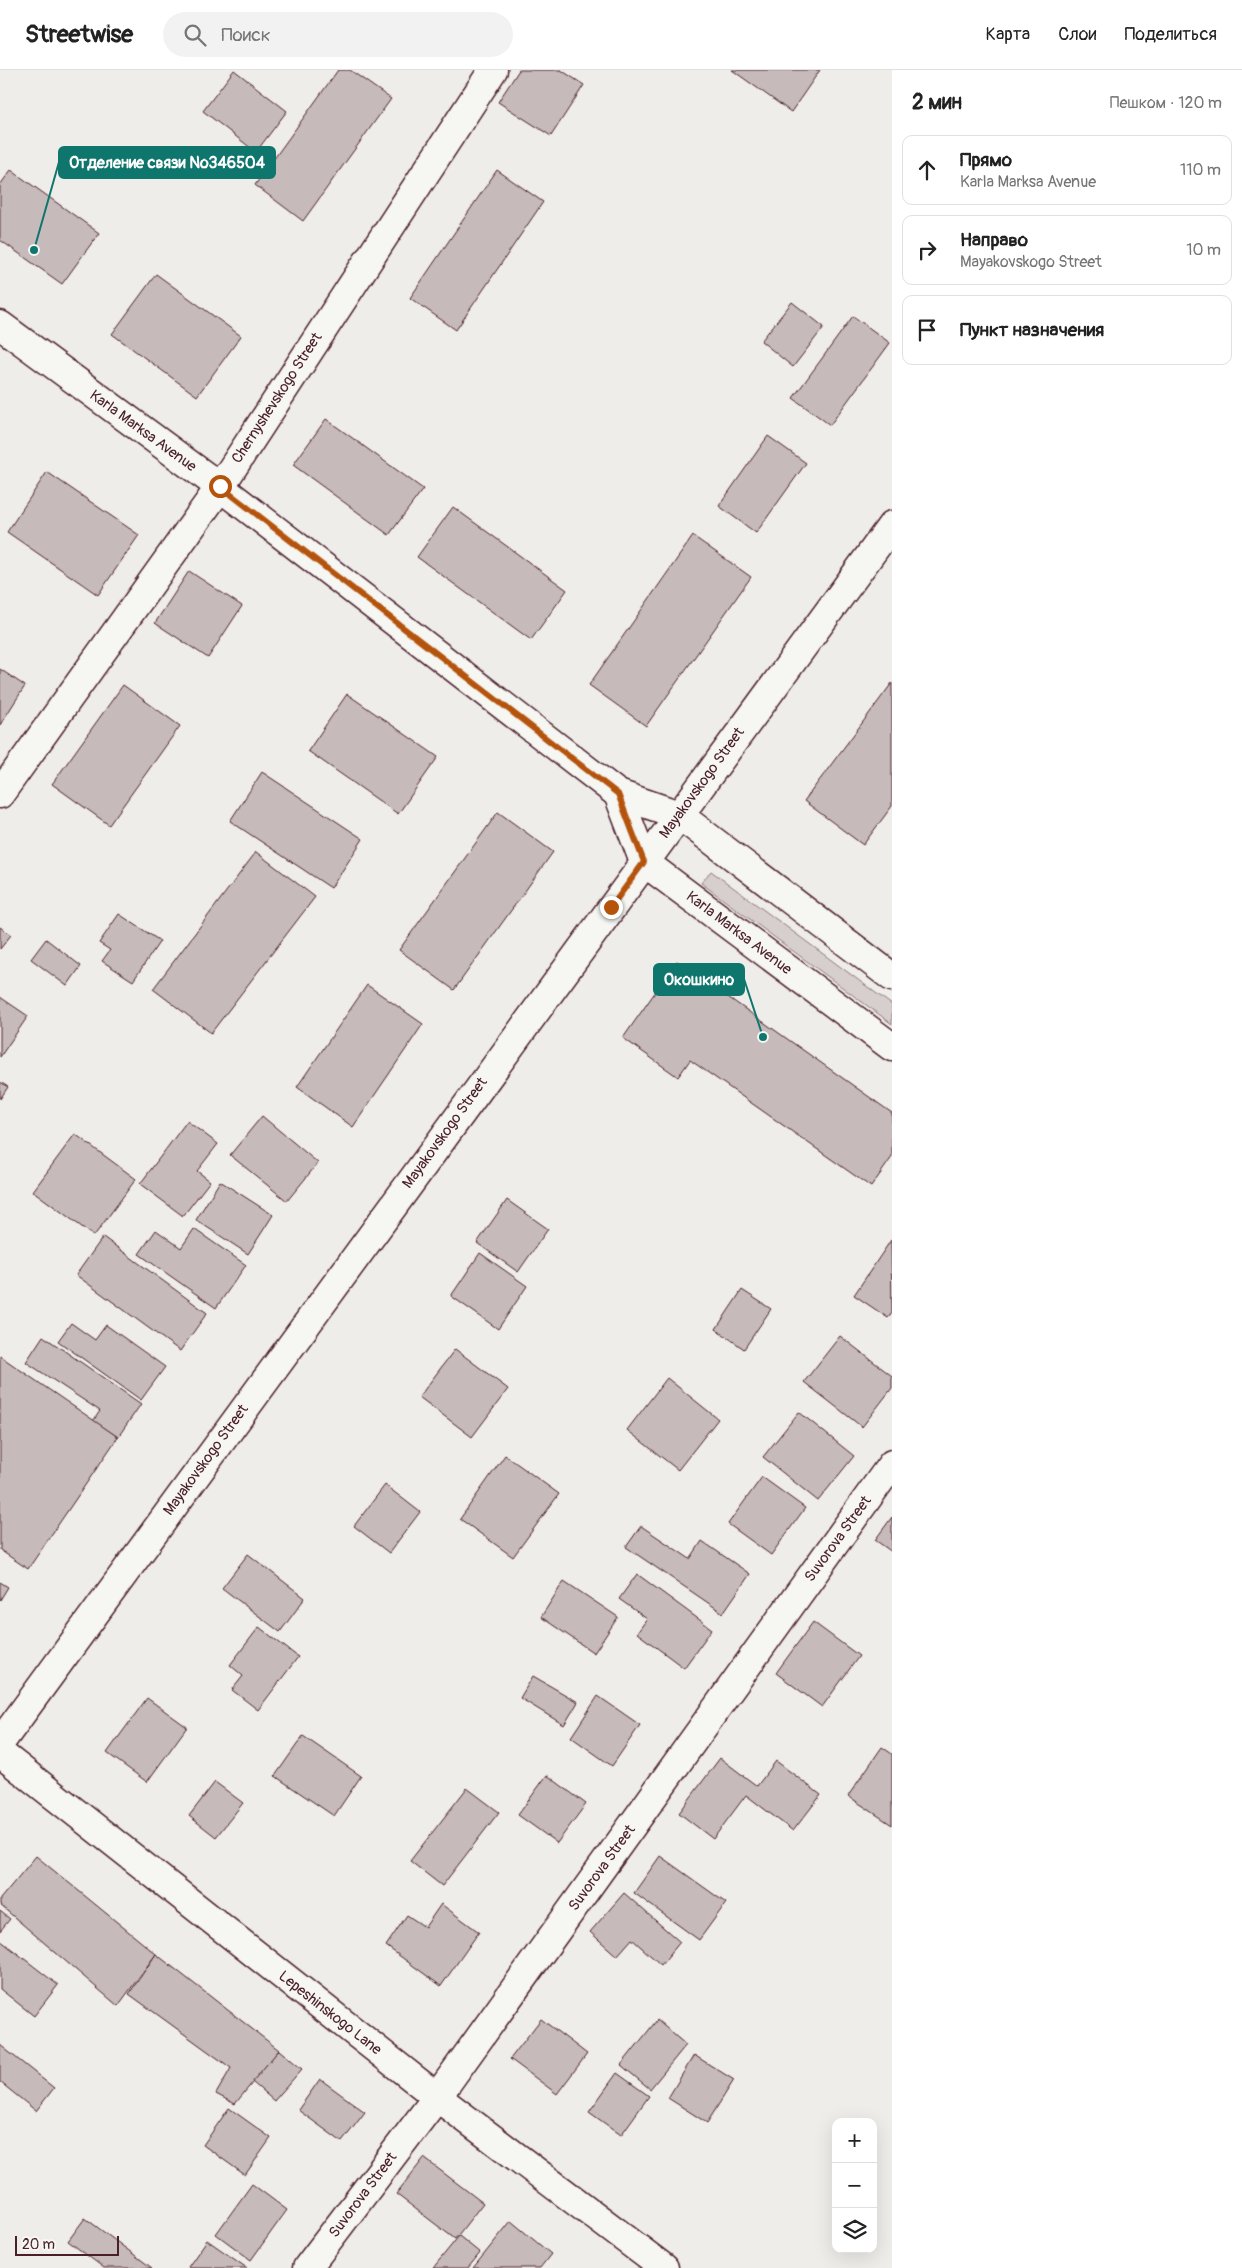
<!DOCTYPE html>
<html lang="ru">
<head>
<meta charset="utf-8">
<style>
	body { margin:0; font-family:Pangolin,sans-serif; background:#f2f2f2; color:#222 }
	.controls { position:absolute; right:15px; bottom:15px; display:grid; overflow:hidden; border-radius:10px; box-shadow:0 5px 20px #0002 }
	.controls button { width:45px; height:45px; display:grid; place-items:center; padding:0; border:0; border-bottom:1px solid #e0e0e0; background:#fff; color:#222; font:25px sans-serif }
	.scale { position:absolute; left:15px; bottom:12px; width:104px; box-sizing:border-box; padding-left:5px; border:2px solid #4a1f2b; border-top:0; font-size:14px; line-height:18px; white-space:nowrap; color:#4a1f2b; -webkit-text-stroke:4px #f6f6f2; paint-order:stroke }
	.stop { position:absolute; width:15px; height:15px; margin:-11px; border:4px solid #b45309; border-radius:50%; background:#fff }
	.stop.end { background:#b45309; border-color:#fff; box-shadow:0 1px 5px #0008 }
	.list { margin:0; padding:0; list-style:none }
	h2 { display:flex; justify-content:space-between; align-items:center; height:65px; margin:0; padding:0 20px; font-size:21px }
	h2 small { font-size:16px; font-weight:400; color:#767676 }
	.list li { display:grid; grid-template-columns:32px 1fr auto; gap:15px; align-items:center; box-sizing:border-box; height:70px; margin:0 10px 10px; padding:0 10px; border:1px solid #e0e0e0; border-radius:10px }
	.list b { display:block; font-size:19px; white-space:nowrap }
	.list p { margin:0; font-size:16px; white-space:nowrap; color:#767676 }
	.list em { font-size:16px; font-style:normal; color:#767676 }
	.icon { flex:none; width:28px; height:28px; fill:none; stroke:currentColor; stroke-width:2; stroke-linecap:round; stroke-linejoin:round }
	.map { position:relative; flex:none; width:892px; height:2198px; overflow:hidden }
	header { display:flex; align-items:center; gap:30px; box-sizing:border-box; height:70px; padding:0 25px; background:#fff; border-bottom:1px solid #e0e0e0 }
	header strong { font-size:24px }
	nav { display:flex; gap:28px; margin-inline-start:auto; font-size:18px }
	.search { width:350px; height:45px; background:#f2f2f2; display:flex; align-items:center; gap:12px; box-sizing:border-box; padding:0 18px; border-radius:28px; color:#767676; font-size:19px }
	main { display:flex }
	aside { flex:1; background:#fff }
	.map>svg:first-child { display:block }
	.green { fill:#d7cfce; stroke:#90777c }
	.building { fill:#c6babb; stroke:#4a1f2b }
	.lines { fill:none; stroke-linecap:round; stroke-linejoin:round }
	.minor-casing { stroke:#4a1f2b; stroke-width:31 }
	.tertiary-casing { stroke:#4a1f2b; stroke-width:31 }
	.secondary-casing { stroke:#4a1f2b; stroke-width:31 }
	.primary-casing { stroke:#4a1f2b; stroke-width:31 }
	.minor { stroke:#f6f6f2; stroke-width:28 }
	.tertiary { stroke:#f6f6f2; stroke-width:28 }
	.secondary { stroke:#f6f6f2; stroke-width:28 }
	.primary { stroke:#f6f6f2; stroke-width:28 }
	.route { stroke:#b45309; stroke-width:6 }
	.labels { text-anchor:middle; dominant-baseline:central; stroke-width:5; stroke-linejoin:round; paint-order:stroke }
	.street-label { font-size:15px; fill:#4a1f2b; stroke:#f6f6f2 }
	.leader { fill:none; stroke:#0f766e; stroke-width:2 }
	.callout-dot { fill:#0f766e; stroke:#f6f6f2; stroke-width:2 }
	.callout { fill:#0f766e; stroke:#0f766e; stroke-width:2 }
	.callout-label { font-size:16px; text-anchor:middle; font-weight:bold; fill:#fff }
</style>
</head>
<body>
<header>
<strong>Streetwise</strong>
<div class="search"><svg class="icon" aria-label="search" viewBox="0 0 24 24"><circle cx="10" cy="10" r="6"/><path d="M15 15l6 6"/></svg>Поиск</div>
<nav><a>Карта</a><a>Слои</a><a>Поделиться</a></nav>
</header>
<main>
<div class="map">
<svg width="892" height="2198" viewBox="0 0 892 2198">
	<rect width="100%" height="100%" fill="#efedea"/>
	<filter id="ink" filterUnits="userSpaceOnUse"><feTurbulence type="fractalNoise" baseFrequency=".02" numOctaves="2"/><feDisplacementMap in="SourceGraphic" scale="10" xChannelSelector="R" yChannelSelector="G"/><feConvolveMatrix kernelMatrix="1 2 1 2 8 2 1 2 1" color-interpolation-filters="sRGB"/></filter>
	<g filter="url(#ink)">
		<path class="green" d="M 711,801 L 892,935 L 892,954 L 701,813 Z"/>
		<g class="building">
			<path d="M 234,0 L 287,41 L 256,82 L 203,41 Z"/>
			<path d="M 338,0 L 350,0 L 391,29 L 303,151 L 255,115 Z"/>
			<path d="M 519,0 L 561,0 L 584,15 L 551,66 L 498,32 Z"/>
			<path d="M 732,0 L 820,0 L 791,42 Z"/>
			<path d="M 11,100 L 99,163 L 62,214 L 0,170 L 0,115 Z"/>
			<path d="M 497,100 L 543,132 L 456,260 L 410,228 Z"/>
			<path d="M 156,204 L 241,266 L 197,326 L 112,264 Z"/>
			<path d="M 792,232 L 824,257 L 793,297 L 761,271 Z"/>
			<path d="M 853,246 L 890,273 L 830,355 L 793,328 Z"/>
			<path d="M 326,349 L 423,419 L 389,465 L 293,395 Z"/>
			<path d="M 768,366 L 806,393 L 756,463 L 719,436 Z"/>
			<path d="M 47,402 L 139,465 L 98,525 L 7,462 Z"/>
			<path d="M 453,437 L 567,520 L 531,570 L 417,487 Z"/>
			<path d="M 693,466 L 751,507 L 646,656 L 589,615 Z"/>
			<path d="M 189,501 L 242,536 L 208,588 L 155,553 Z"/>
			<path d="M 0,599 L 25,616 L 0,655 Z"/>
			<path d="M 892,613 L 892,736 L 863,775 L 804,731 Z"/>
			<path d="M 123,615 L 180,656 L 109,755 L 52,714 Z"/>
			<path d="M 347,624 L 438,687 L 398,744 L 308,681 Z"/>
			<path d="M 262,702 L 363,769 L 331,818 L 230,751 Z"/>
			<path d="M 498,742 L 553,782 L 454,920 L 399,880 Z"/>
			<path d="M 256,782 L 315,827 L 211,963 L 153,919 Z"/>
			<path d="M 119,844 L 160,871 L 133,911 L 102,891 L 110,880 L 99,873 Z"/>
			<path d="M 0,857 L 11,865 L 0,879 Z"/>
			<path d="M 46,869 L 81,896 L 67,916 L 31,889 Z"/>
			<path d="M 677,891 L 892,1043 L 892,1087 L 871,1117 L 690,990 L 678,1007 L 623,968 Z"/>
			<path d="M 367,915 L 423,954 L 353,1057 L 297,1017 Z"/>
			<path d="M 0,927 L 28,946 L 0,987 Z"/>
			<path d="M 0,1012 L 8,1017 L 0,1029 Z"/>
			<path d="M 262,1046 L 318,1093 L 287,1131 L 230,1085 Z"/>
			<path d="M 187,1051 L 218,1074 L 197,1101 L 210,1111 L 183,1146 L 140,1114 Z"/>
			<path d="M 75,1064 L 136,1109 L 94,1166 L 33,1121 Z"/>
			<path d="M 220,1111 L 273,1145 L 248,1184 L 196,1150 Z"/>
			<path d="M 507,1130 L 548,1159 L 518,1202 L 477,1173 Z"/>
			<path d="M 194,1159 L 246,1195 L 216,1238 L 139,1184 L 156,1160 L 181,1178 Z"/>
			<path d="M 103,1167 L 207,1243 L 180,1281 L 76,1205 Z"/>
			<path d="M 891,1170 L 892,1243 L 888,1248 L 854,1225 Z"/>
			<path d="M 480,1183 L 527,1216 L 498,1259 L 451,1226 Z"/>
			<path d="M 742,1220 L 771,1239 L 744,1279 L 716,1259 Z"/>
			<path d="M 71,1253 L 95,1270 L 106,1255 L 165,1297 L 141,1330 L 58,1271 Z"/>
			<path d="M 43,1266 L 141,1334 L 118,1367 L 93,1351 L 100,1341 L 26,1292 Z"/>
			<path d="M 840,1266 L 892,1306 L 892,1318 L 862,1357 L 804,1312 Z"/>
			<path d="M 455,1279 L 508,1319 L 472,1367 L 419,1327 Z"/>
			<path d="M 0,1286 L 118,1367 L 28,1499 L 0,1480 Z"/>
			<path d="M 667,1308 L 718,1349 L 678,1400 L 627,1360 Z"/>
			<path d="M 799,1342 L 854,1386 L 818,1431 L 763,1387 Z"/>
			<path d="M 505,1385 L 559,1424 L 513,1487 L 460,1449 Z"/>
			<path d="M 762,1407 L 805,1438 L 771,1485 L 728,1454 Z"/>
			<path d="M 385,1415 L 420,1442 L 389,1483 L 354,1456 Z"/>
			<path d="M 892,1447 L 892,1482 L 875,1470 Z"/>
			<path d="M 641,1456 L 690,1489 L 702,1471 L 750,1504 L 723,1543 L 626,1477 Z"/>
			<path d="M 248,1484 L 305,1528 L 280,1562 L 222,1518 Z"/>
			<path d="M 637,1504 L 712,1559 L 684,1598 L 637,1563 L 647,1549 L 619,1529 Z"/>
			<path d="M 564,1511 L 618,1547 L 594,1583 L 541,1547 Z"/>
			<path d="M 0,1512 L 8,1517 L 0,1530 Z"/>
			<path d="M 813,1552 L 859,1586 L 822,1637 L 776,1603 Z"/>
			<path d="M 259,1557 L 298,1587 L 258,1640 L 232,1620 L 243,1606 L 230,1595 Z"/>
			<path d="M 533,1606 L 578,1632 L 564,1655 L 520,1628 Z"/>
			<path d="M 598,1626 L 640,1655 L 612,1696 L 571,1667 Z"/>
			<path d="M 147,1628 L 187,1657 L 147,1712 L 107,1683 Z"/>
			<path d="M 303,1666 L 361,1706 L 334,1746 L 275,1706 Z"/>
			<path d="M 882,1677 L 892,1684 L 892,1755 L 848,1726 Z"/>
			<path d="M 720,1688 L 757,1716 L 776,1691 L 821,1725 L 793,1761 L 746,1725 L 713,1769 L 679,1743 Z"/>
			<path d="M 547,1705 L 586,1734 L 557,1773 L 518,1745 Z"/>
			<path d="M 215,1712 L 243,1733 L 216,1767 L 189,1746 Z"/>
			<path d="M 467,1718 L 499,1742 L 442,1816 L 410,1791 Z"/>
			<path d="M 36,1786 L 156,1884 L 118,1936 L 0,1835 L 0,1829 Z"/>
			<path d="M 660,1786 L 726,1833 L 699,1870 L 634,1823 Z"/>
			<path d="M 624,1823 L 680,1872 L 661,1895 L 632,1869 L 617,1886 L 590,1862 Z"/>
			<path d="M 441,1834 L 479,1862 L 441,1916 L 386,1876 L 407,1845 L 425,1857 Z"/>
			<path d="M 0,1841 L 10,1849 L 0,1861 Z"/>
			<path d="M 0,1870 L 58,1915 L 34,1946 L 0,1919 Z"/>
			<path d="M 156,1884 L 279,1980 L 235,2034 L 216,2024 L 231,1998 L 129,1924 Z"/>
			<path d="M 541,1949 L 587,1984 L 557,2024 L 510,1989 Z"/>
			<path d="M 657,1950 L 686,1975 L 650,2019 L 621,1995 Z"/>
			<path d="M 0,1975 L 54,2018 L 36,2041 L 0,2012 Z"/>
			<path d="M 279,1980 L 302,1999 L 274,2031 L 252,2012 Z"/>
			<path d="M 694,1985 L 734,2010 L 707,2053 L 668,2028 Z"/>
			<path d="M 617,2003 L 649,2026 L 621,2065 L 589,2042 Z"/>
			<path d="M 320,2009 L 365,2042 L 342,2072 L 298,2040 Z"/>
			<path d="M 229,2038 L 271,2068 L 245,2105 L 203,2075 Z"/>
			<path d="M 424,2088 L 483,2133 L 455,2169 L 396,2124 Z"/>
			<path d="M 252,2114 L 287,2140 L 251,2190 L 216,2164 Z"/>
			<path d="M 85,2148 L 152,2198 L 104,2198 L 68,2171 Z"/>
			<path d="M 511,2151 L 551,2184 L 540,2198 L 473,2198 Z"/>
			<path d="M 459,2166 L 480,2183 L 468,2198 L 433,2198 Z"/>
			<path d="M 207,2170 L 247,2198 L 190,2198 L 188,2197 Z"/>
		</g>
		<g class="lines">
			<g class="minor-casing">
				<g id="minor">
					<path d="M 0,724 L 220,417 L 493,0"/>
					<path d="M 0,1683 L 437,2027 L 664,2198"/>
					<path d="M 307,2198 L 437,2027 L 892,1394"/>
				</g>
			</g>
			<g class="tertiary-casing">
				<path id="tertiary" d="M 0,255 L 220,417 L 618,724"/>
			</g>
			<g class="secondary-casing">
				<g id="secondary">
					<path d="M 618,724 L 644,792 L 892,977"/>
					<path d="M 618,724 L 679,745 L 892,907"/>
				</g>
			</g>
			<g class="primary-casing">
				<path id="primary" d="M 0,1673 L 892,455"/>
			</g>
			<use href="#minor" class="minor"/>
			<use href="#tertiary" class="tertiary"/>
			<use href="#secondary" class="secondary"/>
			<use href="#primary" class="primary"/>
		</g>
	</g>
	<g class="lines" filter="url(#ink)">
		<path class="route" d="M 220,416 L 618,724 L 644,792 L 611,837"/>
	</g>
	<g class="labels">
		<g class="street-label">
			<text transform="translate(277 328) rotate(-57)">Chernyshevskogo Street</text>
			<text transform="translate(143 361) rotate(36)">Karla Marksa Avenue</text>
			<text transform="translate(702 713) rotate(-54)">Mayakovskogo Street</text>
			<text transform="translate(739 863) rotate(37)">Karla Marksa Avenue</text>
			<text transform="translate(445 1063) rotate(-54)">Mayakovskogo Street</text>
			<text transform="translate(206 1390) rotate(-54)">Mayakovskogo Street</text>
			<text transform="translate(838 1469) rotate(-54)">Suvorova Street</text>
			<text transform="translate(602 1798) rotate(-54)">Suvorova Street</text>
			<text transform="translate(330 1943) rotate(38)">Lepeshinskogo Lane</text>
			<text transform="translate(363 2125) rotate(-53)">Suvorova Street</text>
		</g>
	</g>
	<path class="leader" d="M34 180L59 92M763 967L744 909"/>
	<g class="callout-dot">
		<circle cx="34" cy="180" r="5"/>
		<circle cx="763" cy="967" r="5"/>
	</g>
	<g class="callout">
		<rect x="59" y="77" width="216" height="31" rx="5"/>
		<rect x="654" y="894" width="90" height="31" rx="5"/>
	</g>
	<g class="callout-label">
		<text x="167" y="98">Отделение связи №346504</text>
		<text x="699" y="915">Окошкино</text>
	</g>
</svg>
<div class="controls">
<button>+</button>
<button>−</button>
<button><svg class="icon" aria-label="layers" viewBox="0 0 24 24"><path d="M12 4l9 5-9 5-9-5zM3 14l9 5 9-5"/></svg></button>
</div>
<div class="scale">20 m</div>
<div class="stop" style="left:220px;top:416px"></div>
<div class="stop end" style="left:611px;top:837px"></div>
</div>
<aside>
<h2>2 мин<small>Пешком · 120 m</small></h2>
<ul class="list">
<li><svg class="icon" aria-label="ahead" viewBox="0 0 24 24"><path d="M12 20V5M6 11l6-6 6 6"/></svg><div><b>Прямо</b><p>Karla Marksa Avenue</p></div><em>110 m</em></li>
<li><svg class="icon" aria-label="right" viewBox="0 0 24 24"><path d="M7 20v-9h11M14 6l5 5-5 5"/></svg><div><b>Направо</b><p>Mayakovskogo Street</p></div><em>10 m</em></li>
<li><svg class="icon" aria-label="arrive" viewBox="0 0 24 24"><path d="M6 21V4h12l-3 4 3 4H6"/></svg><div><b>Пункт назначения</b></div></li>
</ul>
</aside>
</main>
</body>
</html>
